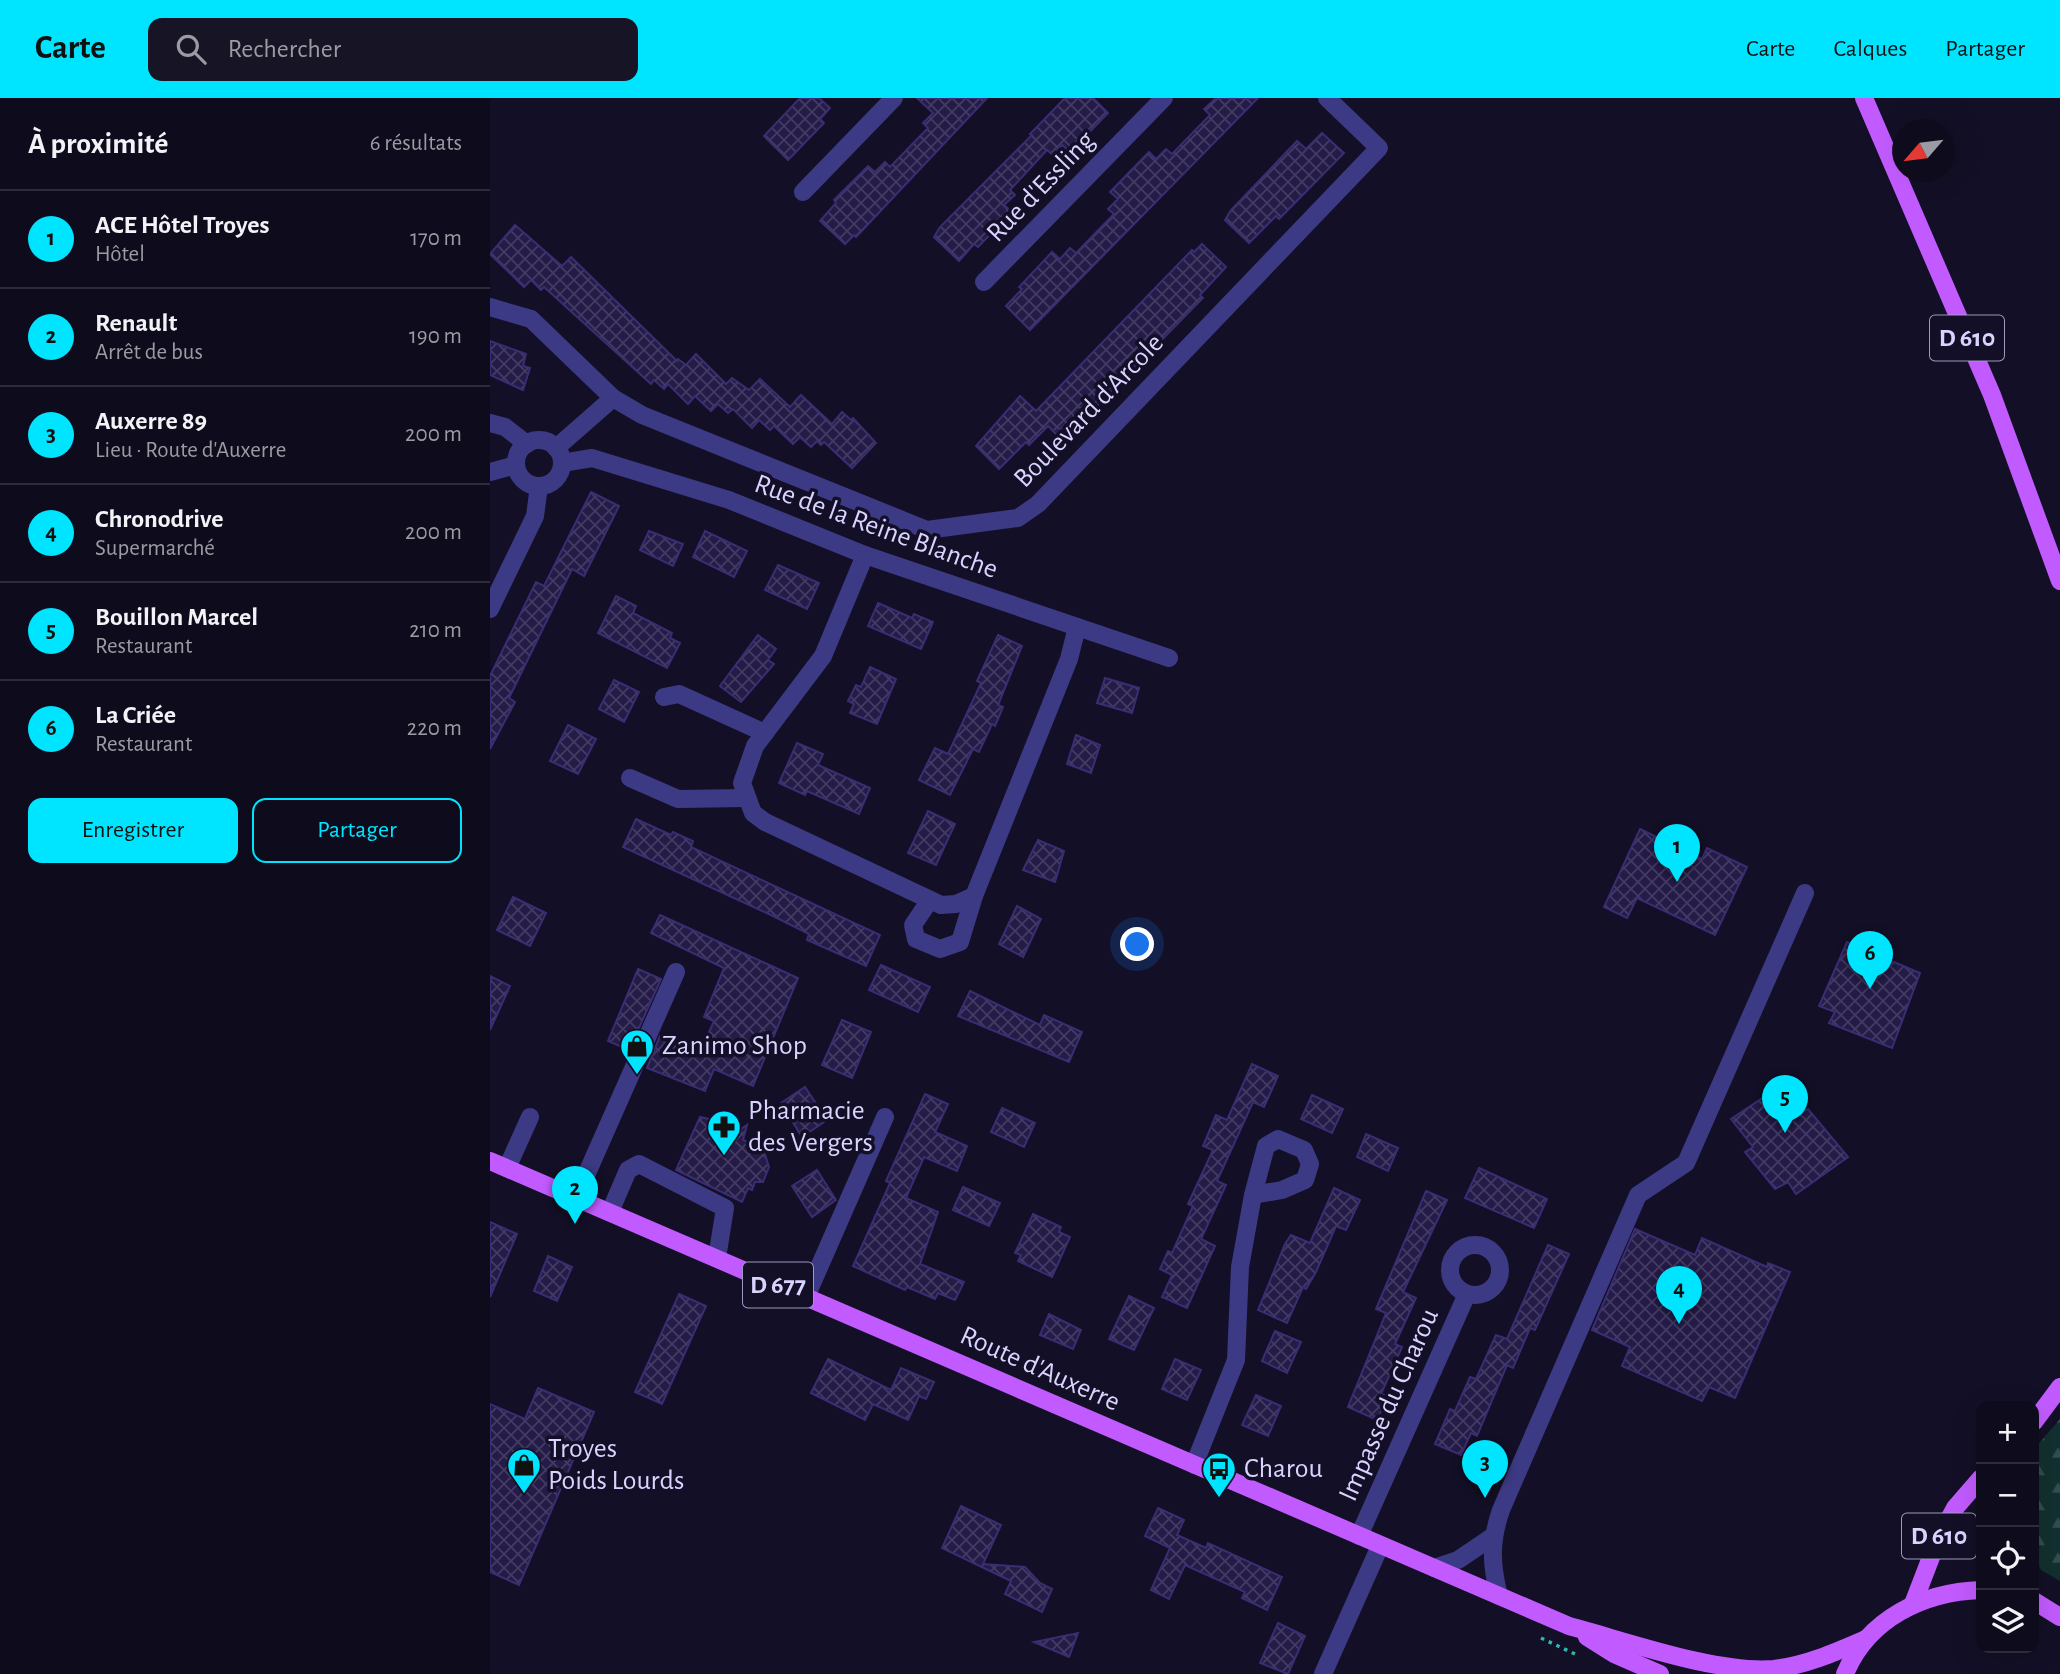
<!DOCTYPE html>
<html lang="fr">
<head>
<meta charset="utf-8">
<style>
	body { margin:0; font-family:"Alegreya Sans",sans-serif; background:#171425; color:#f1f3f6 }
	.controls { position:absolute; right:21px; bottom:21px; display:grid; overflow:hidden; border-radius:14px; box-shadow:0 7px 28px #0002 }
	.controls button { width:63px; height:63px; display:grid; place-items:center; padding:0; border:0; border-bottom:2px solid #2e2b3b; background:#0e0b1c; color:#f1f3f6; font:35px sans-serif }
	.compass { position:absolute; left:1402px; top:21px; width:63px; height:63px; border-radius:50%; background:#0e0b1c; box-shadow:0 7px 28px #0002; rotate:242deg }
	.you { position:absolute; left:648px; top:847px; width:24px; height:24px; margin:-18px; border:5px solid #fff; border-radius:50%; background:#1a73e8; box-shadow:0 0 0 10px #1a73e833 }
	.badge { display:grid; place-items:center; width:46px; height:46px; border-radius:50%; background:#00e5ff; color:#111; font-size:23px; font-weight:700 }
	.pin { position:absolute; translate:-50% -58px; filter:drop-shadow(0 2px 4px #0008) }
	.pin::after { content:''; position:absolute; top:37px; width:24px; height:21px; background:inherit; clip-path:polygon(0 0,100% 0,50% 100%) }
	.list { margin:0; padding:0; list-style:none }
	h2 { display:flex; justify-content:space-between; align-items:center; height:91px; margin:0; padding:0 28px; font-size:30px }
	h2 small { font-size:23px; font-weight:400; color:#9b9ba3 }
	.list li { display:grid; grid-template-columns:46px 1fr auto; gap:21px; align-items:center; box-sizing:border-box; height:98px; padding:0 28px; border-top:2px solid #2e2b3b }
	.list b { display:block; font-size:26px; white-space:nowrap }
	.list p { margin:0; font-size:23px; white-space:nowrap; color:#9b9ba3 }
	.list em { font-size:23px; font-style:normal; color:#9b9ba3 }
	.actions { display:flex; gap:14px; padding:21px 28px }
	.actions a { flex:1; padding:16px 0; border:2px solid #00e5ff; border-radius:14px; text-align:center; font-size:24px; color:#00e5ff }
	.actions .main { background:#00e5ff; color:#111 }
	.icon { flex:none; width:38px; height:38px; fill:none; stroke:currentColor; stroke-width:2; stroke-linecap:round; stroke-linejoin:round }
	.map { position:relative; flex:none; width:1570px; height:1576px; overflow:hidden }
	header { display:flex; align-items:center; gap:42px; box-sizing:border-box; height:98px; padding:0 35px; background:#00e5ff; color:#111 }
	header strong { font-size:33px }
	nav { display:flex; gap:38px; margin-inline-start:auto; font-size:24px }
	.search { width:490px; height:63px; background:#171425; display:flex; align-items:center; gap:18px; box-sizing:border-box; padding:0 24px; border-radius:14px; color:#9b9ba3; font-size:26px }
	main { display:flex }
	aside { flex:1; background:#0e0b1c }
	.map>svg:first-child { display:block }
	.forest { fill:url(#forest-firs) }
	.building { fill:url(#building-cross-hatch); stroke:#3b2d73; stroke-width:2 }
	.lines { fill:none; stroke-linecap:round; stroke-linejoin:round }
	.path { stroke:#2fb8b0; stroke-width:3.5; stroke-dasharray:3.5 5; stroke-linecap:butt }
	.minor { stroke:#3d3a85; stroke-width:18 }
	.major { stroke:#c25bff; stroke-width:18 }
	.labels { text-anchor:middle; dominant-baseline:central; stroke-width:7; stroke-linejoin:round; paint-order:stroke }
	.shield { fill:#130f26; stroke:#9e99be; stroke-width:2 }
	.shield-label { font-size:26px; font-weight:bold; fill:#d9d4ff }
	.street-label { font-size:28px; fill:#d9d4ff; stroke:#130f26 }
	.poi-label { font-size:28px; fill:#d9d4ff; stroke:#130f26; text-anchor:start }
</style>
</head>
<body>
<header>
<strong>Carte</strong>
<div class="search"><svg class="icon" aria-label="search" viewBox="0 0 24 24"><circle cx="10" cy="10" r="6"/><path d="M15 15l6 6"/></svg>Rechercher</div>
<nav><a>Carte</a><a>Calques</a><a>Partager</a></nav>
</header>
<main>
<aside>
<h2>À proximité<small>6 résultats</small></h2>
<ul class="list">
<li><span class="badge">1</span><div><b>ACE Hôtel Troyes</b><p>Hôtel</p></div><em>170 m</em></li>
<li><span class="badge">2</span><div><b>Renault</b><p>Arrêt de bus</p></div><em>190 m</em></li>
<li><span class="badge">3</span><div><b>Auxerre 89</b><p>Lieu · Route d'Auxerre</p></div><em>200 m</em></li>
<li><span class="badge">4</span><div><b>Chronodrive</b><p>Supermarché</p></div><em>200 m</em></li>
<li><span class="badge">5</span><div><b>Bouillon Marcel</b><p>Restaurant</p></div><em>210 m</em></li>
<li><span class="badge">6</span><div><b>La Criée</b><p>Restaurant</p></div><em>220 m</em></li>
</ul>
<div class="actions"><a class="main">Enregistrer</a><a>Partager</a></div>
</aside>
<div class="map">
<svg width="1570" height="1576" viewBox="0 0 1570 1576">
	<defs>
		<pattern id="forest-firs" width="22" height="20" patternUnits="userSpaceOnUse" patternTransform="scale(1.75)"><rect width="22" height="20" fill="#12302f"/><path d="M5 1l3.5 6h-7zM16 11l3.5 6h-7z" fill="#344d4e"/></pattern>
		<pattern id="building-cross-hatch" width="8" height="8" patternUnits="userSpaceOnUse" patternTransform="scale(1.75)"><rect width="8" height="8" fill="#241b47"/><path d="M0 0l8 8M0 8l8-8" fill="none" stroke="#433b63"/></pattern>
	</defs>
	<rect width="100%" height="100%" fill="#130f26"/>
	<path class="forest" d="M 1570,1321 L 1570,1483 L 1551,1472 L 1544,1458 L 1544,1351 Z"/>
	<g class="building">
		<path d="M 310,0 L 329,0 L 340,10 L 330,21 L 334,25 L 298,62 L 274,38 Z"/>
		<path d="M 427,0 L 497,0 L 366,139 L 364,137 L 355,146 L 330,123 L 346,105 L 344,102 L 378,68 L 385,74 L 395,64 L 400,69 L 438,30 L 433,25 L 443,15 Z"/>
		<path d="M 575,0 L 603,0 L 618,15 L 580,54 L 572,47 L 563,57 L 557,52 L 520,92 L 525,97 L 514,107 L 522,114 L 488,149 L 484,146 L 469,163 L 444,139 L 450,129 L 542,37 L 540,36 Z"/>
		<path d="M 726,0 L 768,0 L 540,232 L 516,208 L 532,191 L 529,189 L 562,154 L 570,161 L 580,150 L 586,155 L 624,116 L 618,111 L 628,101 L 620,94 L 659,54 L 666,61 L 676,51 L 682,56 L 720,17 L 714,11 Z"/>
		<path d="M 832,35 L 854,55 L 789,121 L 786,118 L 759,145 L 735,122 L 741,112 L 807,43 L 816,51 Z"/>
		<path d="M 25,127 L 72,168 L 81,159 L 187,263 L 188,261 L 196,267 L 206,256 L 236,286 L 242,280 L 259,292 L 270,281 L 300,309 L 311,297 L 342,326 L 352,314 L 361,322 L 363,320 L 386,345 L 362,370 L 334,344 L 331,347 L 327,343 L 321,349 L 310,339 L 303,346 L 284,328 L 280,332 L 269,322 L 262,330 L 243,311 L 238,315 L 228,306 L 221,313 L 205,298 L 198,306 L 178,286 L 174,291 L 164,282 L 161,286 L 54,189 L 51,192 L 41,182 L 34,189 L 0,156 Z"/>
		<path d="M 712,146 L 736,169 L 710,197 L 713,200 L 703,210 L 583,332 L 576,325 L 566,336 L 558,328 L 539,347 L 536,344 L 509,371 L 486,348 L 530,298 L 546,313 L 702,152 L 704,154 Z"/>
		<path d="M 0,243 L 36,256 L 33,268 L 40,270 L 33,292 L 0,277 Z"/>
		<path d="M 101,394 L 129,408 L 94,478 L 82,471 L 19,600 L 25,604 L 0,651 L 0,578 L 46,484 L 54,488 Z"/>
		<path d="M 159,433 L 193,446 L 183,468 L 150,452 Z"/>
		<path d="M 215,433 L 257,453 L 244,479 L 203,459 Z"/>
		<path d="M 288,467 L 329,485 L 317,511 L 275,492 Z"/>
		<path d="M 126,498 L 146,508 L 143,515 L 182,535 L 180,540 L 190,545 L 177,570 L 108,535 Z"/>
		<path d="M 388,505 L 422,520 L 424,516 L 443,524 L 431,551 L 378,528 Z"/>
		<path d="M 268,537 L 286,551 L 278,562 L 284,566 L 251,604 L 230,588 Z"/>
		<path d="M 508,537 L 532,548 L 508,607 L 513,609 L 505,628 L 502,626 L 489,654 L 483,651 L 460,697 L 429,682 L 445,650 L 458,656 L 491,585 L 487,583 Z"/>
		<path d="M 380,569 L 406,581 L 387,626 L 360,615 L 364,606 L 358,603 L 366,587 L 371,589 Z"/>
		<path d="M 615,580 L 649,590 L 642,615 L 607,605 Z"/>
		<path d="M 124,582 L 149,594 L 134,624 L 109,611 Z"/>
		<path d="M 78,627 L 106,641 L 88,676 L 60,663 Z"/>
		<path d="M 586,637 L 610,647 L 601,675 L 577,666 Z"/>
		<path d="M 307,645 L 333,656 L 328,667 L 380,690 L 369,716 L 317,693 L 315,697 L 289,685 Z"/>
		<path d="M 438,713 L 465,726 L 446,767 L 418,755 Z"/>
		<path d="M 146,721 L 181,737 L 183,734 L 203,743 L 201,749 L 390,837 L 376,868 L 317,842 L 319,836 L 281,817 L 133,749 Z"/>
		<path d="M 1150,731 L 1212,761 L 1217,750 L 1257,769 L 1225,837 L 1147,800 L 1137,820 L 1114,809 Z"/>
		<path d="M 548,742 L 574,753 L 565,784 L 533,772 Z"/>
		<path d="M 23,799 L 56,815 L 40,848 L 7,832 Z"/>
		<path d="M 527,808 L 551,821 L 533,859 L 509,846 Z"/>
		<path d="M 170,817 L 308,880 L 263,988 L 224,971 L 215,993 L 157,970 L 170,938 L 210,955 L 224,923 L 214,919 L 234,870 L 161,835 Z"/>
		<path d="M 1357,844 L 1430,875 L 1402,950 L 1339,925 L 1345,914 L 1329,908 Z"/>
		<path d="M 391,867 L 440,889 L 428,914 L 379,892 Z"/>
		<path d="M 148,871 L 171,881 L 139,952 L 118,943 Z"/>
		<path d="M 0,878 L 20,888 L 0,932 Z"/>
		<path d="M 480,893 L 550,927 L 554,917 L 592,934 L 579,964 L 468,918 Z"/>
		<path d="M 352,922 L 381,934 L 362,980 L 332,967 Z"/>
		<path d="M 762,966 L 788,978 L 774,1009 L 763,1004 L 727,1083 L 736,1087 L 711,1141 L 725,1148 L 697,1210 L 672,1199 L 682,1177 L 670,1171 L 678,1153 L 682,1155 L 703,1108 L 698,1106 L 723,1052 L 713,1048 L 726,1017 L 737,1022 Z"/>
		<path d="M 315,989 L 337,1022 L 312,1039 L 291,1005 Z"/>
		<path d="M 1286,991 L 1308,1016 L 1318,1011 L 1358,1059 L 1306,1096 L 1298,1084 L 1285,1091 L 1255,1054 L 1263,1049 L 1241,1021 Z"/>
		<path d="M 435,996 L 458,1006 L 445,1034 L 477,1048 L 467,1073 L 434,1059 L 416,1100 L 448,1114 L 430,1166 L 474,1184 L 465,1202 L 448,1195 L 445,1201 L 417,1189 L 415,1192 L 363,1168 L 400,1085 L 396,1083 Z"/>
		<path d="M 822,997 L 853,1011 L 842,1035 L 811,1021 Z"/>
		<path d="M 512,1010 L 545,1025 L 534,1049 L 501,1034 Z"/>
		<path d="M 210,1019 L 247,1027 L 242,1037 L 257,1027 L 253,1042 L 273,1050 L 279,1069 L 273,1084 L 265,1084 L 262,1092 L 258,1090 L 252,1104 L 186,1072 Z"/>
		<path d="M 876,1036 L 908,1050 L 898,1073 L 867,1059 Z"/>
		<path d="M 989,1070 L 1057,1101 L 1044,1130 L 975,1100 Z"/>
		<path d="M 327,1072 L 346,1102 L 322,1119 L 302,1088 Z"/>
		<path d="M 473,1089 L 510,1105 L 499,1128 L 463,1112 Z"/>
		<path d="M 844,1090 L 870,1102 L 856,1132 L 846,1128 L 826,1174 L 816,1191 L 813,1189 L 797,1225 L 768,1212 L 795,1146 L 801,1137 L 820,1145 Z"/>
		<path d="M 936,1093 L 957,1102 L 913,1194 L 926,1200 L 905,1246 L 912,1249 L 891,1296 L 898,1298 L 887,1322 L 858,1309 L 896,1215 L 886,1211 Z"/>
		<path d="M 543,1116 L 571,1129 L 569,1134 L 580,1139 L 562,1179 L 528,1163 L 531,1157 L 525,1155 Z"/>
		<path d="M 0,1124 L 27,1136 L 0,1199 Z"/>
		<path d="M 1145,1131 L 1205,1157 L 1212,1140 L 1277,1169 L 1278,1165 L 1300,1174 L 1245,1300 L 1219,1289 L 1212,1303 L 1132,1268 L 1140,1249 L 1102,1232 Z"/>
		<path d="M 1058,1147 L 1079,1156 L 1045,1232 L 1040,1230 L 1023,1270 L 1017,1267 L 987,1338 L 981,1335 L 971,1357 L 945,1346 L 960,1311 L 965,1313 L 980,1279 L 986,1281 L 1006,1237 L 1017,1241 Z"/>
		<path d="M 58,1158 L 82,1169 L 67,1203 L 44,1193 Z"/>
		<path d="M 189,1196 L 216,1208 L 172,1306 L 145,1294 Z"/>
		<path d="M 639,1198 L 664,1210 L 644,1252 L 619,1241 Z"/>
		<path d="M 559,1216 L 591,1232 L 583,1251 L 550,1237 Z"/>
		<path d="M 785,1233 L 811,1244 L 797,1275 L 772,1263 Z"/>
		<path d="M 338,1261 L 401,1292 L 411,1270 L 444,1284 L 436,1301 L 429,1298 L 418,1322 L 383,1306 L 375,1322 L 321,1295 Z"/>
		<path d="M 685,1261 L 711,1272 L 697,1302 L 672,1291 Z"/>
		<path d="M 48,1290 L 104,1314 L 29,1487 L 0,1474 L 0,1306 L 35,1321 Z"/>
		<path d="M 766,1297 L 791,1308 L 778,1338 L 752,1327 Z"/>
		<path d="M 471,1408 L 511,1427 L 493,1466 L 535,1469 L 550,1485 L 562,1491 L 552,1514 L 515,1496 L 521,1483 L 452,1450 Z"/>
		<path d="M 668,1410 L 694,1422 L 687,1437 L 716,1450 L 718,1445 L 792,1479 L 777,1512 L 752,1500 L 755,1494 L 695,1467 L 679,1501 L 661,1492 L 680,1450 L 655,1438 Z"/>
		<path d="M 788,1525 L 815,1538 L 798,1576 L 770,1565 Z"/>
		<path d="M 588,1535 L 579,1559 L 544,1544 Z"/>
	</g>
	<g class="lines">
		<path class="path" d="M 1051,1540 L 1085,1556"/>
		<g class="minor">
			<path d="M 313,94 L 404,0"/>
			<path d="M 494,184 L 674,0"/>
			<path d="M 0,209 L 41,221 L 123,300 L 152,317 L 437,432 L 528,420 L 548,406 L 889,50 L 837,0"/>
			<path d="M 0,325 L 15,329 L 37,346"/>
			<circle cx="49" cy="365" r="23"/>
			<path d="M 66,350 L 123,300"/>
			<path d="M 72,365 L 102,360 L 239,402 L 375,457 L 679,560"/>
			<path d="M 0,374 L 26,367"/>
			<path d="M 375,457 L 333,558 L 265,648 L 252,685 L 263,715 L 275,724 L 451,807 L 466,806 L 484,798 L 579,561 L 587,529"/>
			<path d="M 0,511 L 45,418 L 49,388"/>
			<path d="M 174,599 L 189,596 L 275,635"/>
			<path d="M 140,680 L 188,701 L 256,700"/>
			<path d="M 440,802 L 423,827 L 426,841 L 450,851 L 470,844 L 484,798"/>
			<path d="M 17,1070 L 40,1019"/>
			<path d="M 86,1100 L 186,874"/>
			<path d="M 120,1114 L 138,1072 L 149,1066 L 235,1110 L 227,1160"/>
			<circle cx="985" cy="1172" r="25"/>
			<path d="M 316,1199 L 395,1019"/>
			<path d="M 704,1367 L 746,1262 L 750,1169 L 763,1097 L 776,1048 L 788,1041 L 814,1052 L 820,1066 L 815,1082 L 792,1092 L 763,1097"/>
			<path d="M 869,1438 L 977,1196"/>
			<path d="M 944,1470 L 968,1462 L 1002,1439"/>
			<path d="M 1009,1498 C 1001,1466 1000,1444 1011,1412 L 1148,1097 L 1196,1065 L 1315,795"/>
			<path d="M 833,1576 L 890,1448"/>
		</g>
		<g class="major">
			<path d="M 1374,0 L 1502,297 L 1570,483"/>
			<path d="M 0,1063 L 1079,1528 C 1136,1543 1227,1576 1284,1571 C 1317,1567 1346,1554 1376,1541"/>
			<path d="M 1544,1324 L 1570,1289"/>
			<path d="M 1544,1503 L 1570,1519"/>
			<path d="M 1423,1506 L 1448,1441 L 1465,1410 L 1491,1380"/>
			<path d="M 1097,1539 L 1124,1556 L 1170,1576"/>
			<path d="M 1355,1576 C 1378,1520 1434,1494 1491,1492"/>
		</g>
	</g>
	<defs>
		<g id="shop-pin" transform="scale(1.75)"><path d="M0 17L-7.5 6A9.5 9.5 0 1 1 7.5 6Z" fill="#00e5ff" stroke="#130f26"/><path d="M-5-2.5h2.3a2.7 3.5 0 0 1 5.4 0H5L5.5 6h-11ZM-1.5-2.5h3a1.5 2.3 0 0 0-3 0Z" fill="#111"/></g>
		<g id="pharmacy-pin" transform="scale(1.75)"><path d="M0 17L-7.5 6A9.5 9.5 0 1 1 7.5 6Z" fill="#00e5ff" stroke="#130f26"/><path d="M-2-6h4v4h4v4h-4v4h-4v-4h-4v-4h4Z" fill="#111"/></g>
		<g id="bus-pin" transform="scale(1.75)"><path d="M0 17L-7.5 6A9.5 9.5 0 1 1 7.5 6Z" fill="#00e5ff" stroke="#130f26"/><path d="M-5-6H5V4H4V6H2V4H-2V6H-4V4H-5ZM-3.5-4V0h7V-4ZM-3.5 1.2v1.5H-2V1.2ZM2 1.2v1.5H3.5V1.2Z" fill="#111"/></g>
	</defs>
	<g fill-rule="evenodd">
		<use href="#shop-pin" x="147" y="948"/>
		<use href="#pharmacy-pin" x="234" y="1029"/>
		<use href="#shop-pin" x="34" y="1367"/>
		<use href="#bus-pin" x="729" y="1371"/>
	</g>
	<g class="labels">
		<g class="shield">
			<rect x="1440" y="217.5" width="74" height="45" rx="5"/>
			<rect x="253" y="1164.5" width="70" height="45" rx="5"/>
			<rect x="1412" y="1415.5" width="74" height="45" rx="5"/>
		</g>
		<g class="shield-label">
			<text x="1477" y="240">D 610</text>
			<text x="288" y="1187">D 677</text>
			<text x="1449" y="1438">D 610</text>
		</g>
		<g class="street-label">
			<text transform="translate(551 89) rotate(-46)">Rue d'Essling</text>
			<text transform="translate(599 313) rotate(-46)">Boulevard d'Arcole</text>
			<text transform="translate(386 429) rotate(20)">Rue de la Reine Blanche</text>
			<text transform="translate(550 1271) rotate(24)">Route d'Auxerre</text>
			<text transform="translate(899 1307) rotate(-66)">Impasse du Charou</text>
		</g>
		<g class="poi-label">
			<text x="172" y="948">Zanimo Shop</text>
			<text x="258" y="1013">Pharmacie<tspan x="258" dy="32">des Vergers</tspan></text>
			<text x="58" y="1351">Troyes<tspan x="58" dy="32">Poids Lourds</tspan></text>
			<text x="754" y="1371">Charou</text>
		</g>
	</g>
</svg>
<div class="controls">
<button>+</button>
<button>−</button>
<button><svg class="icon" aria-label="locate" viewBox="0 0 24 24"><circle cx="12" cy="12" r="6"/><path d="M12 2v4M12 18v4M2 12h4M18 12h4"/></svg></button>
<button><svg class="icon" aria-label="layers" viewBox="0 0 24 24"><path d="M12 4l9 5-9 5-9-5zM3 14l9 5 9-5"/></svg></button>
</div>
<svg class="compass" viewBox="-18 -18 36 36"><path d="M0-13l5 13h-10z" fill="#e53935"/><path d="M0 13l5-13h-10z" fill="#9b9ba3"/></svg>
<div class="you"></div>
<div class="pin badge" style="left:1187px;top:784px">1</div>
<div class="pin badge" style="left:85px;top:1126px">2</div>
<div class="pin badge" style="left:995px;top:1400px">3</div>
<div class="pin badge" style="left:1189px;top:1226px">4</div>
<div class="pin badge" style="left:1295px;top:1035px">5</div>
<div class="pin badge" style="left:1380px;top:891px">6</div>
</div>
</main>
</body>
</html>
